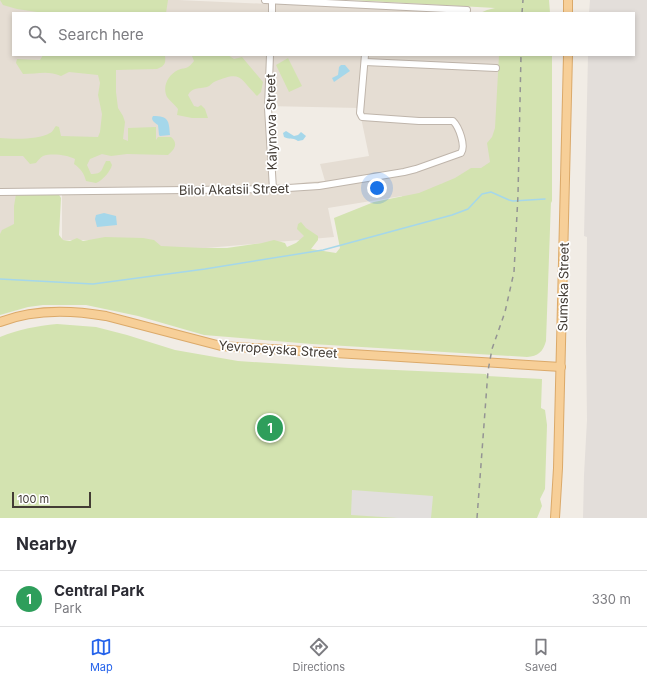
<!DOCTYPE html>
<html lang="en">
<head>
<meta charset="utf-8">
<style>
	body { margin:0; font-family:Inter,sans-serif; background:#f2f2f3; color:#2b2b33 }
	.scale { position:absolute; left:12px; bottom:10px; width:79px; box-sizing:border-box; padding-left:4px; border:2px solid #433c35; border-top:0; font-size:11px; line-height:14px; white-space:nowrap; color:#433c35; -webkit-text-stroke:3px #fff; paint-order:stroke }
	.you { position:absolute; left:377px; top:188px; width:14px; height:14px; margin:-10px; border:3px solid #fff; border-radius:50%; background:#1a73e8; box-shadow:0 0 0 6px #1a73e833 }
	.badge { display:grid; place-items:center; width:26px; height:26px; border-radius:50%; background:#2563eb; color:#fff; font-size:13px; font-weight:700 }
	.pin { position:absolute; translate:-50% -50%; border:2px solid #fff; box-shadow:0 1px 4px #0006 }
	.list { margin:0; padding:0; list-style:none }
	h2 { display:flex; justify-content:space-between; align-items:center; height:52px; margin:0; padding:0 16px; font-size:17px }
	h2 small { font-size:13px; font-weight:400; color:#7c7c81 }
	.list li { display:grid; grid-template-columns:26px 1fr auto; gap:12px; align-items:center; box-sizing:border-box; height:56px; padding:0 16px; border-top:1px solid #e1e1e2 }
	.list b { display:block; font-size:15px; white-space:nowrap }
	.list p { margin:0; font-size:13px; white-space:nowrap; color:#7c7c81 }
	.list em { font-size:13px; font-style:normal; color:#7c7c81 }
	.icon { flex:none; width:22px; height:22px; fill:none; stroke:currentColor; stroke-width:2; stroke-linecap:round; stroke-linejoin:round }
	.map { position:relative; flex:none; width:647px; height:518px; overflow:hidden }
	.search { position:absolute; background:#fff; box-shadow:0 2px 6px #0003; left:12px; right:12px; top:12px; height:44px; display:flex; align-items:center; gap:10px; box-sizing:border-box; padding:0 14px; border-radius:0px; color:#7c7c81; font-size:15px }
	.sheet { height:108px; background:#fff }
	nav { display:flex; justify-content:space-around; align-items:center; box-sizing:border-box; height:56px; border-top:1px solid #e1e1e2; background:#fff; font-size:11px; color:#7c7c81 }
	nav a { display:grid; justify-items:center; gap:2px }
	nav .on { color:#2563eb }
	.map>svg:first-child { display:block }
	.residential { fill:#e5ddd3; fill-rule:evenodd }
	.industrial { fill:#e3deda }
	.green { fill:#d3e3b0 }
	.parking { fill:#e2dfdd }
	.water { fill:#a5d7ea }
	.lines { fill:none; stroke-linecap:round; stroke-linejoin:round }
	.stream { stroke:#a5d7ea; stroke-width:1.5 }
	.minor-casing { stroke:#bfb5ab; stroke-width:8 }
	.major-casing { stroke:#dba969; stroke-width:10 }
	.minor { stroke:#fff; stroke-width:6 }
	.major { stroke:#f7cf98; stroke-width:8 }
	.rail { stroke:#949494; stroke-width:1.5; stroke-dasharray:5 5; stroke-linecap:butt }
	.labels { text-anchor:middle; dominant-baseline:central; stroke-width:3.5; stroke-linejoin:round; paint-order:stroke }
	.street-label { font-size:13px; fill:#433c35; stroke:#fff }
</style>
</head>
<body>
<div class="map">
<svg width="647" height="518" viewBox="0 0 647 518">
	<rect width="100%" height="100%" fill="#f1ece5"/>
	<path class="residential" d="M 0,0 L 178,0 L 269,4 L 275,3 L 484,13 L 13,13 L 13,55 L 502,55 L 494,168 L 441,184 L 440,188 L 402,200 L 402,196 L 328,208 L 334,237 L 206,248 L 154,249 L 154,240 L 62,240 L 62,195 L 17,197 L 17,242 L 0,243 ZM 266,106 L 359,108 L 369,156 L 320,164 L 325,181 L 307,182 L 275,187 Z"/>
	<path class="industrial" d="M 590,0 L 647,0 L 647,518 L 583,518 L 584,475 L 587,420 L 586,341 L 587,237 L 584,236 L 588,55 L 634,55 L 634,13 L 589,13 Z"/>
	<g class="green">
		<path d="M 0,0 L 168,0 L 166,13 L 44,13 L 17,9 L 3,5 Z"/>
		<path d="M 351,0 L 549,0 L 550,13 L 480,13 L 487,10 L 495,8 Z"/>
		<path d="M 43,55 L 165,55 C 166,63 165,66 157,69 L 116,70 L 116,92 L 118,108 L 123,116 L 125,122 L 123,139 L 128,141 L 128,128 L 156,127 L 156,140 L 158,137 L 171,137 C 179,144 174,150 168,155 L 127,154 L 111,156 L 102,154 L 90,159 L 87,165 L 91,174 C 103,174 101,170 106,161 L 110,161 L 112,165 C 110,172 103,180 96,183 L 86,181 C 84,173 81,169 74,164 L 75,159 C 67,155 52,153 43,156 C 40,158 38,160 36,163 L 30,164 L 23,156 L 0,156 L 0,138 C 13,139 39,140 50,133 C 53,132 54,128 56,126 L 59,127 L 61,136 L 98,137 L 100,132 L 102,114 L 98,95 L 100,83 L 98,75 L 69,72 L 61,76 C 48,70 37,74 23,74 L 16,63 L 17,59 L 40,60 Z"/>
		<path d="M 194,55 L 228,55 L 234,59 L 242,57 L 263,82 L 261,92 L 257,96 C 239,78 242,70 214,82 C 212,83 210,86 207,87 C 199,89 192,87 188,95 L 194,106 L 198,107 L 201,105 L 205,109 L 208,118 L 192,118 L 177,115 L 178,109 C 175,105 170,101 167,97 C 162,86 168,75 178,70 C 186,67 187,70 194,61 L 192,56 Z"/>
		<path d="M 499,55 L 552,55 L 552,203 L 551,201 L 546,341 C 543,352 538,356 527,357 L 312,344 L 204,335 L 138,316 L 86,305 L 43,305 L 28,307 L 0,315 L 0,234 L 2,230 L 14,224 L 14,206 L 16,194 L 59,195 L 61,198 L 59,235 L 63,240 L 70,241 L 77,238 L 83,241 L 105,237 L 143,238 L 154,240 L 161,246 L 203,248 L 227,248 L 262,243 L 274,240 L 285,243 L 287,247 L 296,243 L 304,236 L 297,229 L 298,224 L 301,222 L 306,228 L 318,236 L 318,240 L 311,249 L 336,253 L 340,248 L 334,218 L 374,202 L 419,193 L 455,178 L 471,168 L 481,168 L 490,162 L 487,143 L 492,137 L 495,128 Z"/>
		<path d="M 288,58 L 302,86 L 289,92 L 276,65 Z"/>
		<path d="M 57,324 L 96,327 L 127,335 L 175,350 L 238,361 L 350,368 L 486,374 L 487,376 L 542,379 L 541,408 L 545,410 L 547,425 L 545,489 L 540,499 L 542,506 L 537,518 L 0,518 L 0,337 C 19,329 37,326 57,324 Z"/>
	</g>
	<path class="parking" d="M 352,490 L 433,496 L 431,518 L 398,518 L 351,515 Z"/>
	<g class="water">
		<path d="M 341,65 L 345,65 L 350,71 L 334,82 L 332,78 L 338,75 L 339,67 Z"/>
		<path d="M 153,116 C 169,116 169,121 170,135 L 160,136 L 159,135 L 158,125 C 155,123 150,120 153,116 Z"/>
		<path d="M 286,131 L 294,136 L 298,135 L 301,132 L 306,136 L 303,140 L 298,141 C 292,137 289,140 284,137 L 283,133 Z"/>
		<path d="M 104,213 L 116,216 L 117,225 L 97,227 L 95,219 L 96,215 Z"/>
	</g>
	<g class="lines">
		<path class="stream" d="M 0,279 L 93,284 L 205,269 L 323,250 L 452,215 L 468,209 L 482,194 L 491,192 L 509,200 L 513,201 L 545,199"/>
		<g class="minor-casing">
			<g id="minor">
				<path d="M 265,0 L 467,10"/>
				<path d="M 272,13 L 272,1"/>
				<path d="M 270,55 L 268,108 L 273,189"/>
				<path d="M 365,62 L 496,68"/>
				<path d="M 0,192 L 273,189 L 319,186 L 404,172 L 416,169 L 461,153 C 466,146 459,127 453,121 L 419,121 L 362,117 L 360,113 L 365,55"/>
			</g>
		</g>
		<g class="major-casing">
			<g id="major">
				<path d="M 568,13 L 568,0"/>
				<path d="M 0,322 C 33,309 72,310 106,316 L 221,346 L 561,367"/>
				<path d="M 555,518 L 558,468 L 568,55"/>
			</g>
		</g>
		<use href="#minor" class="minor"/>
		<use href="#major" class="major"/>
		<g class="rail">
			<path d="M 522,13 L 523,0"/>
			<path d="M 477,518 L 488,371 L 492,349 L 505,312 L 514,272 L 518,195 L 521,55"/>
		</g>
	</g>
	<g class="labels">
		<g class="street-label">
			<text transform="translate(271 122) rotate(-91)">Kalynova Street</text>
			<text transform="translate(234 189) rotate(-1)">Biloi Akatsii Street</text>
			<text transform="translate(563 287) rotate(-89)">Sumska Street</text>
			<text transform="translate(278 349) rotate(4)">Yevropeyska Street</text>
		</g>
	</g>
</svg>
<div class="scale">100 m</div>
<div class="you"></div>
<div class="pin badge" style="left:270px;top:428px;background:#2e9e5b">1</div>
<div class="search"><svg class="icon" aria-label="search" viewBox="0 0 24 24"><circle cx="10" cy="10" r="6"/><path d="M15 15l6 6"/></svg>Search here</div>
</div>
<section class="sheet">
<h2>Nearby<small></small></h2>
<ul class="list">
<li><span class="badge" style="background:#2e9e5b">1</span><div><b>Central Park</b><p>Park</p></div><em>330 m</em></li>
</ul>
</section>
<nav>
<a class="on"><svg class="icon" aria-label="map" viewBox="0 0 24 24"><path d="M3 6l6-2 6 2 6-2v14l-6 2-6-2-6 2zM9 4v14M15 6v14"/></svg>Map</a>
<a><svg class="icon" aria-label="directions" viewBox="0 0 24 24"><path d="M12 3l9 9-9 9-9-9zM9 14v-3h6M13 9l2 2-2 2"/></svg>Directions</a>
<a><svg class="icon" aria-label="saved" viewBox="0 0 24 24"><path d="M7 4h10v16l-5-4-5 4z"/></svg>Saved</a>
</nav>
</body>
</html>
